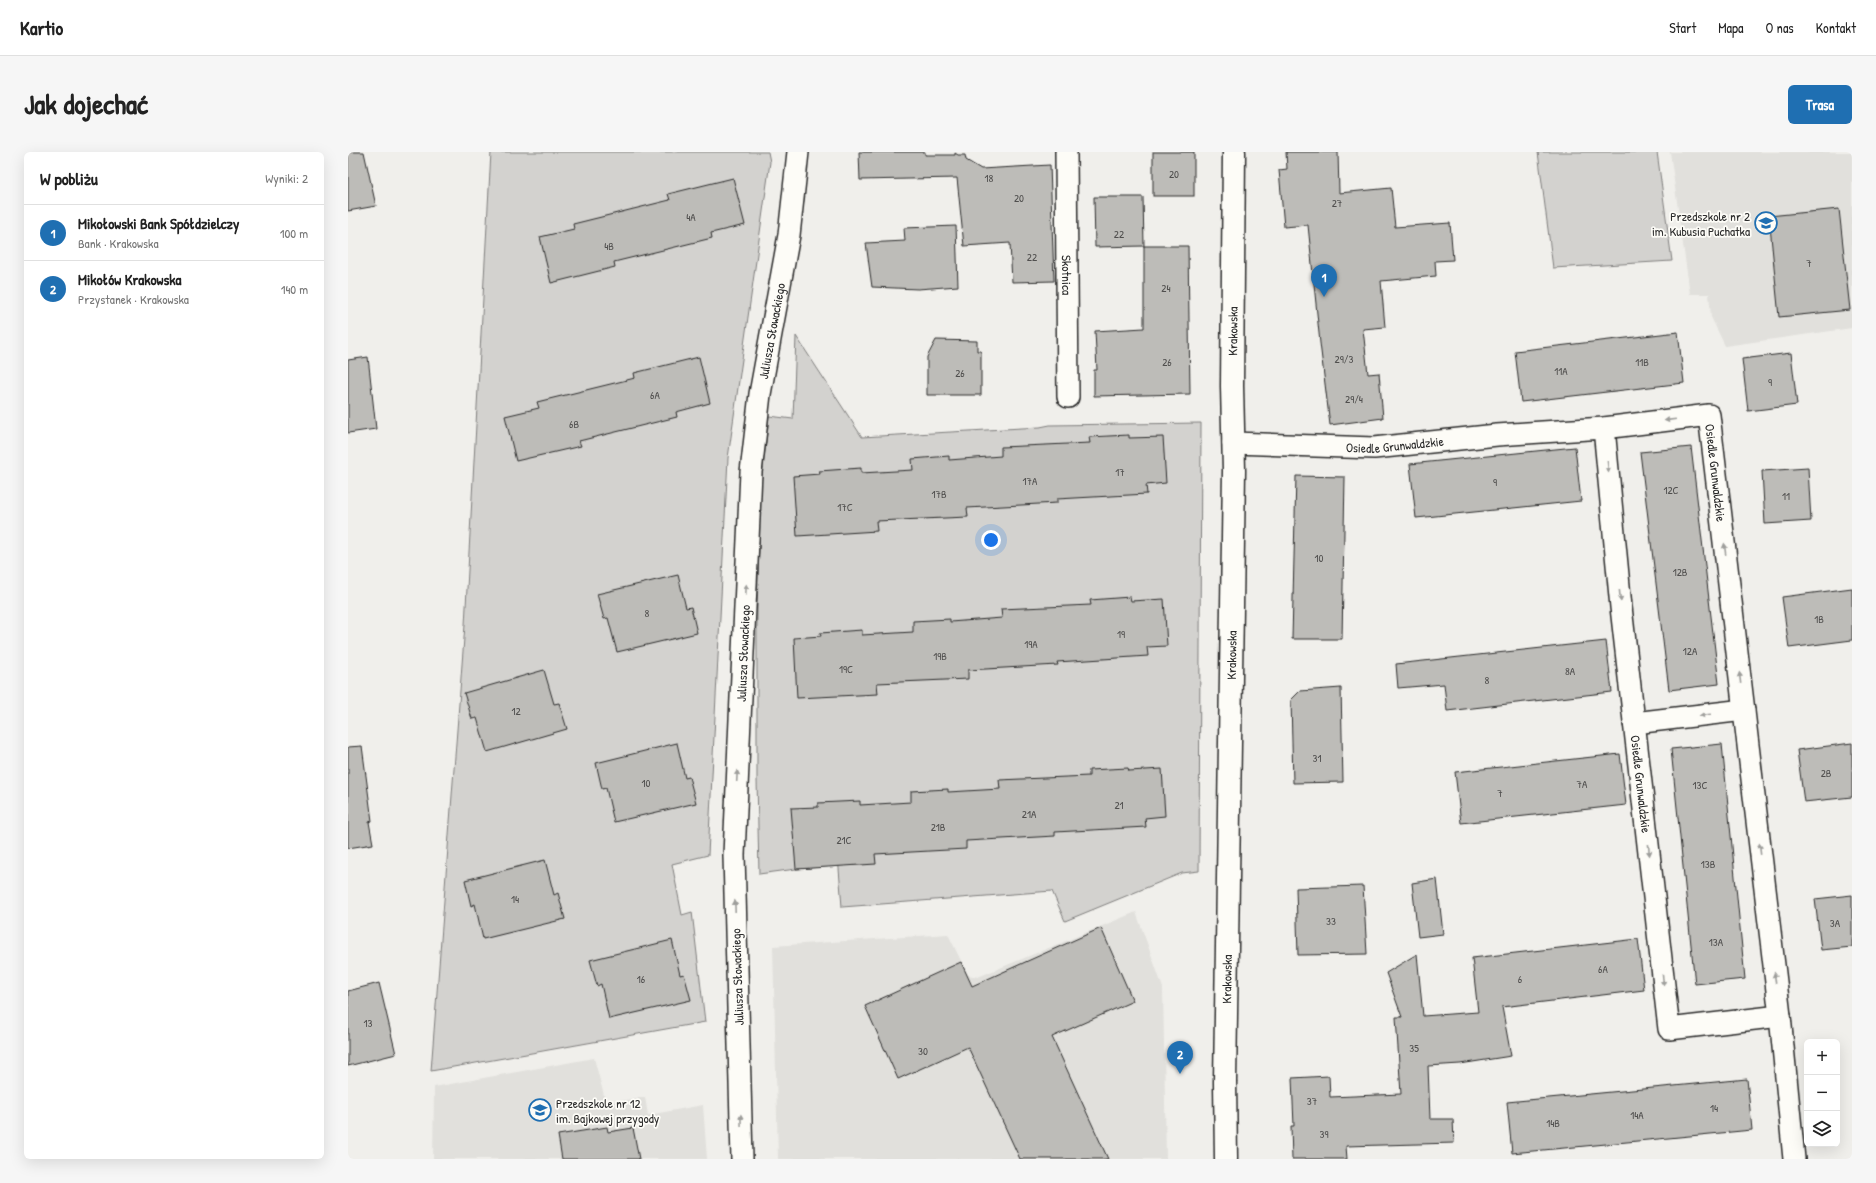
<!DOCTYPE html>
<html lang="pl">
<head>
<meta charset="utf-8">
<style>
	body { margin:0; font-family:"Patrick Hand",sans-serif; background:#f6f6f6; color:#222 }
	.controls { position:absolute; right:12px; bottom:12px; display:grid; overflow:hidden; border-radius:6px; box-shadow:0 4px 16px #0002 }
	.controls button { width:36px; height:36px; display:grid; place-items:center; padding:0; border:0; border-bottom:1px solid #e0e0e0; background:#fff; color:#222; font:20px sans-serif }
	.you { position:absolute; left:643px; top:388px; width:14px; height:14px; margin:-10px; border:3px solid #fff; border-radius:50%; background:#1a73e8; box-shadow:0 0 0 6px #1a73e833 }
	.badge { display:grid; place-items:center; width:26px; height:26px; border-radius:50%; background:#1f6fb2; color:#fff; font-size:13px; font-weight:700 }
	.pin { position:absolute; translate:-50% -33px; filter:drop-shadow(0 1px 2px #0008) }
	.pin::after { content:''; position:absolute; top:21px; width:14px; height:12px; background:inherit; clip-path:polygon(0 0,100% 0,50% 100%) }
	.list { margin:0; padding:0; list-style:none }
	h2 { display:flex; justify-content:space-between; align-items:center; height:52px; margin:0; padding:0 16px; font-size:17px }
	h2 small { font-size:13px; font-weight:400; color:#767676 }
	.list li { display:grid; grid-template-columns:26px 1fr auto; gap:12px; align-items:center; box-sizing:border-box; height:56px; padding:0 16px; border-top:1px solid #e0e0e0 }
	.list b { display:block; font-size:15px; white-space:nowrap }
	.list p { margin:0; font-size:13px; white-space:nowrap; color:#767676 }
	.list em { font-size:13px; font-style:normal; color:#767676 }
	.icon { flex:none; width:22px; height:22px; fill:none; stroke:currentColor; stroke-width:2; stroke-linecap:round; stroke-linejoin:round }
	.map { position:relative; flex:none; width:1504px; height:1007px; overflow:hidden; border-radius:6px }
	header { display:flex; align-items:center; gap:24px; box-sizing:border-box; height:56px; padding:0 20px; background:#fff; border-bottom:1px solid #e0e0e0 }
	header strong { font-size:19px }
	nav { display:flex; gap:22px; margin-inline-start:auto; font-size:14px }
	.intro { display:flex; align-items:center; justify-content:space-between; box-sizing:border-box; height:96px; padding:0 24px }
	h1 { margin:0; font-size:28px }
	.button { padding:10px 18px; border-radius:6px; background:#1f6fb2; color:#fff; font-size:14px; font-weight:700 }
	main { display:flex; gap:24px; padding:0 24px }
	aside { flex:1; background:#fff; border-radius:6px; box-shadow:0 4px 16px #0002 }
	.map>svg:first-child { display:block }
	.built { fill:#e1e0dc }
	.green { fill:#d3d2cf; stroke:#7f7e7d }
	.building { fill:#bdbcb8; stroke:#2b2b2b }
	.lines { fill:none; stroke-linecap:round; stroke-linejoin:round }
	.street-casing { stroke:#2b2b2b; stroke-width:24 }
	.secondary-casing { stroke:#2b2b2b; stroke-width:25 }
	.street { stroke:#fdfcf7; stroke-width:21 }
	.secondary { stroke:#fdfcf7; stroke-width:22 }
	.oneway { fill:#9e9e9b }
	.labels { text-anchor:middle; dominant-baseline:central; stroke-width:3.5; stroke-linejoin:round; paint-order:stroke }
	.number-label { font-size:11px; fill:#504f4e }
	.poi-label { font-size:13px; fill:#2b2b2b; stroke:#fdfcf7; text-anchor:end }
	.street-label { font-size:13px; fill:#2b2b2b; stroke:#fdfcf7 }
</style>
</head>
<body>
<header>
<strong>Kartio</strong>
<nav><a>Start</a><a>Mapa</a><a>O nas</a><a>Kontakt</a></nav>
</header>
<div class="intro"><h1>Jak dojechać</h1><a class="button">Trasa</a></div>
<main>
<aside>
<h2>W pobliżu<small>Wyniki: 2</small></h2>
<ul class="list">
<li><span class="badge">1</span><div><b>Mikołowski Bank Spółdzielczy</b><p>Bank · Krakowska</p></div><em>100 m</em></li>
<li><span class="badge">2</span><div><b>Mikołów Krakowska</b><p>Przystanek · Krakowska</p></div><em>140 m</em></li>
</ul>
</aside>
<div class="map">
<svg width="1504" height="1007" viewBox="0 0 1504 1007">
	<rect width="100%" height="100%" fill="#f0efeb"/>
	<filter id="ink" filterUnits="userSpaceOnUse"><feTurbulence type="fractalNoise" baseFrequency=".025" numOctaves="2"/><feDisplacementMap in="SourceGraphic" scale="8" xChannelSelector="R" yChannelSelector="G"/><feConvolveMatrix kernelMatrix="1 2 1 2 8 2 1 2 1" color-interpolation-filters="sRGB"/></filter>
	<g filter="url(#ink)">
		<g class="built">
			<path d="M 1322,0 L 1504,0 L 1504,176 L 1377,194 L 1363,165 L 1361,142 L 1342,142 Z"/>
			<path d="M 788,760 L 815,836 L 818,1007 L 430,1007 L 425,794 L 600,782 L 620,823 L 630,825 Z"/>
			<path d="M 246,906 L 258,951 L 297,945 L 300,963 L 355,953 L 359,1007 L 85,1007 L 86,935 Z"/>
		</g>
		<g class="green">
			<path d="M 143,0 L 420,0 L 422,10 L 380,306 L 360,703 L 324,712 L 334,763 L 344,760 L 357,870 L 83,919 L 117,473 Z"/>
			<path d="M 1190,0 L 1309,0 L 1324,109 L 1205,116 Z"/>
			<path d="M 448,184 L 514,285 L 692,275 L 702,273 L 853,271 L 851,719 L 834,721 L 717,769 L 704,739 L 494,755 L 490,704 L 487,714 L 448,717 L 411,722 L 409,627 L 409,459 L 413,332 L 421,264 L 445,267 Z"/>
		</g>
		<g class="building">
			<path d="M 0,0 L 16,0 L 28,54 L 0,59 Z"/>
			<path d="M 511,0 L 577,0 L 577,3 L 607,3 L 607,1 L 610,3 L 617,3 L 618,8 L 633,17 L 702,13 L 706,129 L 664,130 L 662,91 L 616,94 L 609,26 L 512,28 Z"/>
			<rect x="805" y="0" width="41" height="44"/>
			<path d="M 938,0 L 990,0 L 991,41 L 1043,36 L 1047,75 L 1102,71 L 1105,108 L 1087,109 L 1088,124 L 1033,129 L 1037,175 L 1015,177 L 1020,222 L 1031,221 L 1035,266 L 982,273 L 972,191 L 960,73 L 936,75 L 931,18 L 939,17 Z"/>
			<path d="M 385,26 L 397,73 L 363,81 L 364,86 L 266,110 L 267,115 L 203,131 L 192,85 L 226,77 L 225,72 L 322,48 L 320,42 Z"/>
			<path d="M 746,45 L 795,45 L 796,94 L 747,95 Z"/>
			<path d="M 1491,57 L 1502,158 L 1431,165 L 1421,64 Z"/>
			<path d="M 608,74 L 610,134 L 570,137 L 524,135 L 518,91 L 557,89 L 556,76 Z"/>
			<path d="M 796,94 L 840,94 L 842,242 L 746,244 L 746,218 L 749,218 L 747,179 L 796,176 Z"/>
			<path d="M 1330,180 L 1336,231 L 1173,250 L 1167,199 Z"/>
			<path d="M 588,188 L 629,189 L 629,199 L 633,199 L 633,243 L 579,243 L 579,205 Z"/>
			<path d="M 1443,201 L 1449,253 L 1400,259 L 1394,207 Z"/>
			<path d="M 20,205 L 28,277 L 0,281 L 0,208 Z"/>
			<path d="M 351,205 L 362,251 L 328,260 L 329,265 L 231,289 L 233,294 L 168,309 L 157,264 L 191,256 L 189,250 L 287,226 L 286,221 Z"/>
			<path d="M 781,283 L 781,286 L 815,285 L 818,331 L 798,333 L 799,342 L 709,347 L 709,351 L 619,356 L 620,365 L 528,369 L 529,379 L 449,384 L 445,324 L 472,322 L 471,319 L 513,316 L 513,321 L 565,318 L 564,307 L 601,304 L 601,308 L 653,304 L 653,295 L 742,291 L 741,285 Z"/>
			<path d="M 1227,295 L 1233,349 L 1068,366 L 1062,312 Z"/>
			<path d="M 1343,295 L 1371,532 L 1321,538 L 1292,300 Z"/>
			<path d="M 1460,316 L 1463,369 L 1417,372 L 1414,319 Z"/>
			<path d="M 948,324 L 997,325 L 994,487 L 944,487 Z"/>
			<path d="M 330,423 L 338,456 L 343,455 L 349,481 L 269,500 L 260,466 L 256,467 L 249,442 Z"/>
			<path d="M 1504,436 L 1504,488 L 1441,496 L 1434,445 Z"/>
			<path d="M 782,445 L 783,449 L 816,447 L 819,494 L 799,495 L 800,504 L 709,510 L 710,513 L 620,518 L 620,527 L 529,531 L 530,542 L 449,546 L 446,486 L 473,484 L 472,481 L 514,478 L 514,483 L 565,480 L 565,469 L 602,467 L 602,470 L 654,466 L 653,457 L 743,453 L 742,448 Z"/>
			<path d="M 1258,489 L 1264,540 L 1099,559 L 1096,532 L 1050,536 L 1048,512 Z"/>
			<path d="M 196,518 L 206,552 L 211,551 L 219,577 L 139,600 L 129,566 L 124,567 L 116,541 Z"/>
			<path d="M 993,536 L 995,630 L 945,631 L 943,548 L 952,539 Z"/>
			<path d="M 329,591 L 337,626 L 341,625 L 348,651 L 266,670 L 258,636 L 254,637 L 248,611 Z"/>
			<path d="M 1504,591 L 1504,645 L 1456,650 L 1449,598 Z"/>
			<path d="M 1374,592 L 1397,827 L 1347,832 L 1323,597 Z"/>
			<path d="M 14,594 L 24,669 L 21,670 L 25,692 L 0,696 L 0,595 Z"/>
			<path d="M 1272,602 L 1278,653 L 1113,671 L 1107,620 Z"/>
			<path d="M 780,616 L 781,619 L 814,617 L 817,664 L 797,666 L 798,675 L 707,680 L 707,684 L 618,689 L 618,697 L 527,702 L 528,712 L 448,717 L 443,656 L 470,655 L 470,651 L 512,649 L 512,653 L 563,650 L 563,639 L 600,637 L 600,640 L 652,637 L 651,628 L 741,624 L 741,618 Z"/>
			<path d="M 197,708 L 206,743 L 210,741 L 217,767 L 135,787 L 127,752 L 123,754 L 117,728 Z"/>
			<path d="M 1089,727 L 1095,782 L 1070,785 L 1064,731 Z"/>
			<path d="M 1015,734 L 1019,802 L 950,803 L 948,736 Z"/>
			<path d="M 1504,743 L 1504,795 L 1473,798 L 1467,747 Z"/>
			<path d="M 753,776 L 785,849 L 704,885 L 760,1007 L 672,1007 L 620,895 L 550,927 L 517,854 L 613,810 L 624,834 Z"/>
			<path d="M 1290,787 L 1296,838 L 1154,855 L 1163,904 L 1112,912 L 1080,914 L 1082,967 L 1105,967 L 1106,991 L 998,994 L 999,1007 L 944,1007 L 943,974 L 946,974 L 944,926 L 981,924 L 982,945 L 1053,942 L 1048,865 L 1054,865 L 1038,821 L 1069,802 L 1075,864 L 1130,860 L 1124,806 Z"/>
			<path d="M 324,788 L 332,823 L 336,822 L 343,848 L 261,867 L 253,832 L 249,834 L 242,808 Z"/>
			<path d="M 31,831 L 48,902 L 0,914 L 0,839 Z"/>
			<path d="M 1399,927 L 1404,978 L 1164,1001 L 1159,950 Z"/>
			<path d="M 259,975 L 260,980 L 285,976 L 291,1007 L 214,1007 L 210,983 Z"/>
		</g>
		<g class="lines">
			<g class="street-casing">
				<g id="street">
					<path id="s1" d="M 718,0 L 720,245"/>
					<path id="s2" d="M 1256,276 L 1273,455 L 1321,877 L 1432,864"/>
					<path id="s3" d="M 885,291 L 1026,296 L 1149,283 L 1256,276 L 1361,263 L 1432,864 L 1446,1007"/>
					<path d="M 1286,571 L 1396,558"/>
					<path id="s4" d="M 394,1007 L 386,703 L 403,320 L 412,242 L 441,83 L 450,0"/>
				</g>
			</g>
			<g class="secondary-casing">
				<g id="secondary">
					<path id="s5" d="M 878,1007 L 877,930 L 886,319 L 884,234 L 886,0"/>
				</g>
			</g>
			<use href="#street" class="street"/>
			<use href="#secondary" class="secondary"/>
		</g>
		<defs><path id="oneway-solid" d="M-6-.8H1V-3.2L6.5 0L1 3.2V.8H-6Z"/></defs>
		<g class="oneway">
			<use href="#oneway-solid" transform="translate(1322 268) rotate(173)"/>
			<use href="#oneway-solid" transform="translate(1260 315) rotate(84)"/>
			<use href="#oneway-solid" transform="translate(1377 397) rotate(-97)"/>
			<use href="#oneway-solid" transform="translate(398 438) rotate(-87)"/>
			<use href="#oneway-solid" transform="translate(1272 444) rotate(84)"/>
			<use href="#oneway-solid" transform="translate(1392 526) rotate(-97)"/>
			<use href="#oneway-solid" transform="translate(1357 563) rotate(174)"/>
			<use href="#oneway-solid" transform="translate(389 624) rotate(-87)"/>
			<use href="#oneway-solid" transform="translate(1412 697) rotate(-97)"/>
			<use href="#oneway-solid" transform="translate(1301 698) rotate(84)"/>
			<use href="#oneway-solid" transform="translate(387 754) rotate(-92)"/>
			<use href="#oneway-solid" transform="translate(1427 826) rotate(-97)"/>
			<use href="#oneway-solid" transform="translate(1315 828) rotate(84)"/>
			<use href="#oneway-solid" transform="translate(393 968) rotate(-91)"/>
		</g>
	</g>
	<defs>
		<g id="school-ring" transform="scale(1.15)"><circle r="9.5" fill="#fdfcf7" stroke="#1f6fb2" stroke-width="1.5"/><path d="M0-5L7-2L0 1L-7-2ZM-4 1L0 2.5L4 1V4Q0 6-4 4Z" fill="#1f6fb2"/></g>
	</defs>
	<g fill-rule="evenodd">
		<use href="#school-ring" x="1418" y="71"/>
		<use href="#school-ring" x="192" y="958"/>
	</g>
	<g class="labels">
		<g class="number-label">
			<text x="826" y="22">20</text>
			<text x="641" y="26">18</text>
			<text x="671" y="46">20</text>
			<text x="989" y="51">27</text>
			<text x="343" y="65">4A</text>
			<text x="771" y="82">22</text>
			<text x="261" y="94">4B</text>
			<text x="684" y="105">22</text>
			<text x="1461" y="111">7</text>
			<text x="818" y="136">24</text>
			<text x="996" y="207">29/3</text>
			<text x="819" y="210">26</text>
			<text x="1294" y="210">11B</text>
			<text x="1213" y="219">11A</text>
			<text x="612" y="221">26</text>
			<text x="1422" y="230">9</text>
			<text x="307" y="243">6A</text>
			<text x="1006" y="247">29/4</text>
			<text x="226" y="272">6B</text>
			<text x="772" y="320">17</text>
			<text x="682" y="329">17A</text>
			<text x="1147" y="330">9</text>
			<text x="1323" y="338">12C</text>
			<text x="591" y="342">17B</text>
			<text x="1438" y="344">11</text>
			<text x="497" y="355">17C</text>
			<text x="971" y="406">10</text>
			<text x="1332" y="420">12B</text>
			<text x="299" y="461">8</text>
			<text x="1471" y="467">1B</text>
			<text x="773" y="482">19</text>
			<text x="683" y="492">19A</text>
			<text x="1342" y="499">12A</text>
			<text x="592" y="504">19B</text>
			<text x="498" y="517">19C</text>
			<text x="1222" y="519">8A</text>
			<text x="1139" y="528">8</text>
			<text x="168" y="559">12</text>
			<text x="969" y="606">31</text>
			<text x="1478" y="621">2B</text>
			<text x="298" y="631">10</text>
			<text x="1234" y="632">7A</text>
			<text x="1352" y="633">13C</text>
			<text x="1152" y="641">7</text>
			<text x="771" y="653">21</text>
			<text x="681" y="662">21A</text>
			<text x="590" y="675">21B</text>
			<text x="496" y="688">21C</text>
			<text x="1360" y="712">13B</text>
			<text x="167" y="747">14</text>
			<text x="983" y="769">33</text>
			<text x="1487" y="771">3A</text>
			<text x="1368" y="790">13A</text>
			<text x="1255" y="817">6A</text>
			<text x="293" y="827">16</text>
			<text x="1172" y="827">6</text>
			<text x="20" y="871">13</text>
			<text x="1066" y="896">35</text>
			<text x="575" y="899">30</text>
			<text x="964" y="949">37</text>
			<text x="1366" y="956">14</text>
			<text x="1289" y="963">14A</text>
			<text x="1205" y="971">14B</text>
			<text x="976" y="982">39</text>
		</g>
		<g class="poi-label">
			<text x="1402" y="64">Przedszkole nr 2<tspan x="1402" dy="15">im. Kubusia Puchatka</tspan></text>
			<text x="208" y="951" text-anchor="start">Przedszkole nr 12<tspan x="208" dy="15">im. Bajkowej przygody</tspan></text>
		</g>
		<g class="street-label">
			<text stroke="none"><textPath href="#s1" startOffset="123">Skotnica</textPath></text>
			<text stroke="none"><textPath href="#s4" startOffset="830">Juliusza Słowackiego</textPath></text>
			<text stroke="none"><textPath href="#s5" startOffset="828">Krakowska</textPath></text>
			<text stroke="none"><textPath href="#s3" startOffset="162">Osiedle Grunwaldzkie</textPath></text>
			<text stroke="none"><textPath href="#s3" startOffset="536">Osiedle Grunwaldzkie</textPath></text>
			<text stroke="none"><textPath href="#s4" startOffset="506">Juliusza Słowackiego</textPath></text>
			<text stroke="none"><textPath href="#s5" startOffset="504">Krakowska</textPath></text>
			<text stroke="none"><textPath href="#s2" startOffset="358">Osiedle Grunwaldzkie</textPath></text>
			<text transform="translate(389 825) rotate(-92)">Juliusza Słowackiego</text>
			<text stroke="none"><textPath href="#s5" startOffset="180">Krakowska</textPath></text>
		</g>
	</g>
</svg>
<div class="controls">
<button>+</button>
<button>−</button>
<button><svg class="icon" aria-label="layers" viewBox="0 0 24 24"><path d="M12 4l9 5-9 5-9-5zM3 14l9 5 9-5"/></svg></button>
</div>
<div class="you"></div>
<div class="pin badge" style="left:976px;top:145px">1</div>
<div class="pin badge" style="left:832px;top:922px">2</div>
</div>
</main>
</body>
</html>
